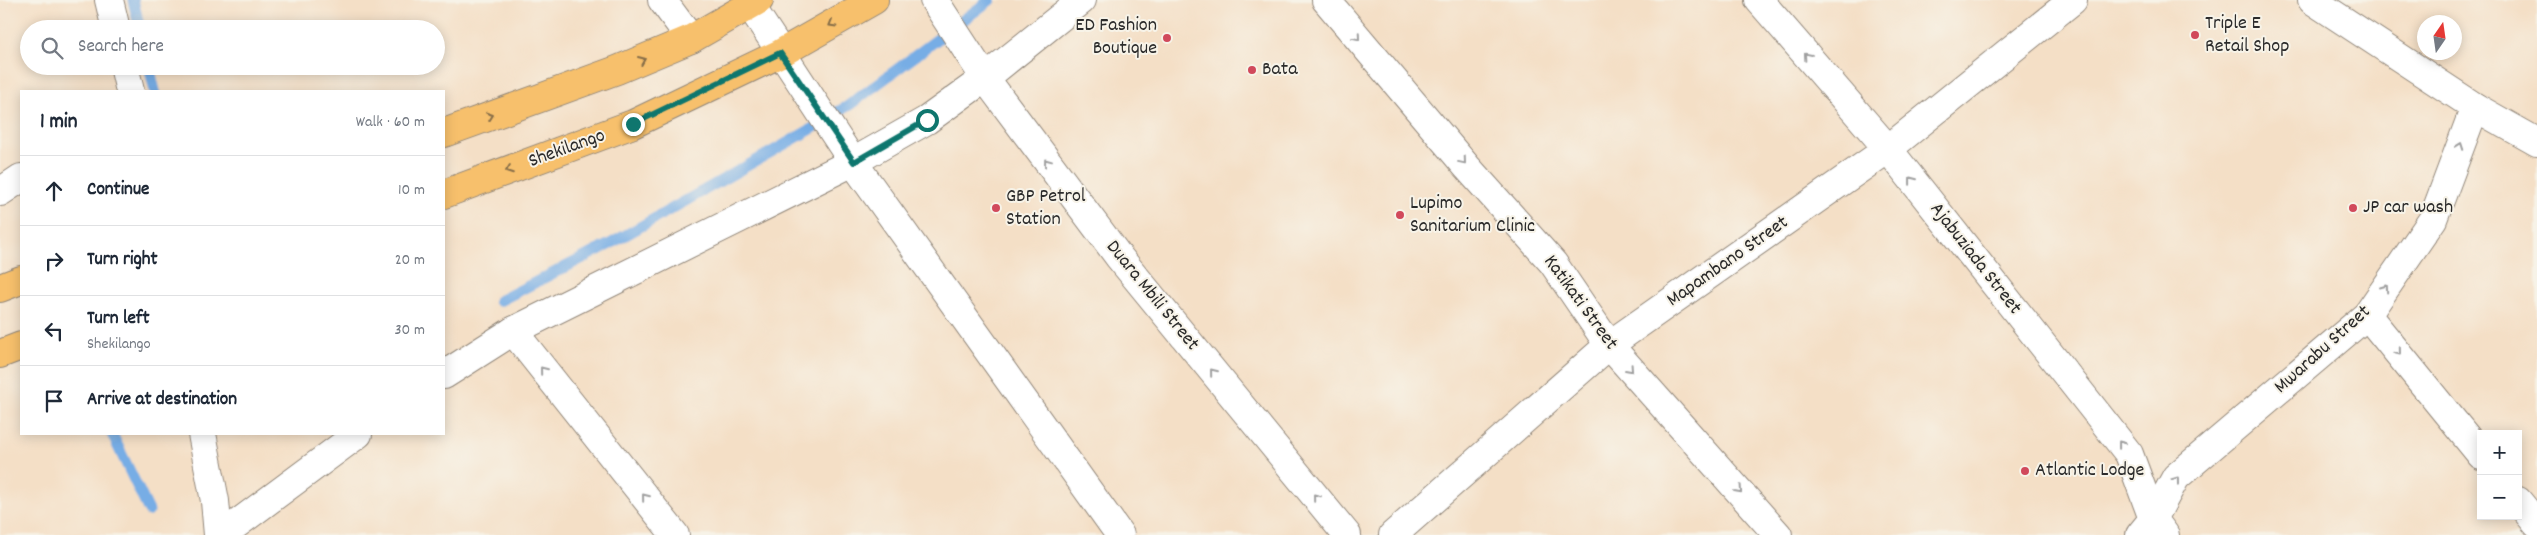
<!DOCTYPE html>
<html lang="en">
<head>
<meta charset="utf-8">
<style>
	body { margin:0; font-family:Dekko,sans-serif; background:#f6f6f7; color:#1f2937 }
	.controls { position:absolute; right:15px; bottom:15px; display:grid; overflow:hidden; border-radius:0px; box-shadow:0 2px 12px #0003 }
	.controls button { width:45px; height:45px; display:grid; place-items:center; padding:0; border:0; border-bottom:1px solid #e0e1e3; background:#fff; color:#1f2937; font:25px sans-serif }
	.compass { position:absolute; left:2417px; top:15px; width:45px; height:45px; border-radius:50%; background:#fff; box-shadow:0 2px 12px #0003; rotate:13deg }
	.stop { position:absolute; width:15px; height:15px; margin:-11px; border:4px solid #0f766e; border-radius:50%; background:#fff }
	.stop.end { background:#0f766e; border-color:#fff; box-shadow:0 1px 5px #0008 }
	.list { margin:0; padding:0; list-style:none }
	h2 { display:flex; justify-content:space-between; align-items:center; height:65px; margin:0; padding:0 20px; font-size:21px }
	h2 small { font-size:16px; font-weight:400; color:#747a83 }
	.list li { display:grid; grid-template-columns:32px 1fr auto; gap:15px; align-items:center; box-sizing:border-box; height:70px; padding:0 20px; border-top:1px solid #e0e1e3 }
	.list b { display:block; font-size:19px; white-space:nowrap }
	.list p { margin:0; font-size:16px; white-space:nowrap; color:#747a83 }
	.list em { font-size:16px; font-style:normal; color:#747a83 }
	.icon { flex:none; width:28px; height:28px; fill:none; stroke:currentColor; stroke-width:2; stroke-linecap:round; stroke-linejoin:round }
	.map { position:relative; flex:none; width:2537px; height:535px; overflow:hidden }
	.search { position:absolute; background:#fff; box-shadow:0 2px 12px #0003; left:20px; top:20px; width:425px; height:55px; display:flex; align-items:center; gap:12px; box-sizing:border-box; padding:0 18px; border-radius:28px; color:#747a83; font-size:19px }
	.panel { position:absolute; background:#fff; box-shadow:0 2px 12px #0003; left:20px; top:90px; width:425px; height:345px; border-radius:0px }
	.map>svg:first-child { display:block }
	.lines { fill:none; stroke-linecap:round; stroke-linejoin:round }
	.stream { stroke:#77ade5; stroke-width:11 }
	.minor-casing { stroke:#908578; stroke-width:30 }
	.major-casing { stroke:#908578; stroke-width:30 }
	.minor { stroke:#fff; stroke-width:28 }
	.major { stroke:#f7c06c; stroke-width:28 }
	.oneway { stroke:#876e48 }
	.oneway2 { stroke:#a0a0a0 }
	.route { stroke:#0f766e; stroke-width:6 }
	.poi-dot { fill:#d1495b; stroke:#f7f3e8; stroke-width:2 }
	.labels { text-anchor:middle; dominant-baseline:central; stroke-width:4; stroke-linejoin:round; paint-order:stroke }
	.poi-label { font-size:20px; fill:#2b2b2b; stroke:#f7f3e8; text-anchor:start }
	.street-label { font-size:20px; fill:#2b2b2b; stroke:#f7f3e8 }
</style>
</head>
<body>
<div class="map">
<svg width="2537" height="535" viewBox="0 0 2537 535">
	<rect width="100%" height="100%" fill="#f7f3e8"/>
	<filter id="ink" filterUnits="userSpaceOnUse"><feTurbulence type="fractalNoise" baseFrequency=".02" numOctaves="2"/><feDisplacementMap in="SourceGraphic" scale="10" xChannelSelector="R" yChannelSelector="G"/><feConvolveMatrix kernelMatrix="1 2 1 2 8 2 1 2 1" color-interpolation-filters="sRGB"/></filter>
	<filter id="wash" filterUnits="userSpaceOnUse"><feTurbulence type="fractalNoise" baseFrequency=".0096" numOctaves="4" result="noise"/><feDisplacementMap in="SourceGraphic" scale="20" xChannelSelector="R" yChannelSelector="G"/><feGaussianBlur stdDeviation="1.12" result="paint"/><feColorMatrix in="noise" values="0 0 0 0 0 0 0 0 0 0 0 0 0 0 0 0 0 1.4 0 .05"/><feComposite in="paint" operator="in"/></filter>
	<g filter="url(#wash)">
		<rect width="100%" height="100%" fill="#f4dfc6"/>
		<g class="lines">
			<g class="stream">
				<path d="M 133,0 L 140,29"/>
				<path d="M 149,66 L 155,91"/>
				<path d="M 833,114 L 848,106 L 990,0"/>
				<path d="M 499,301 L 610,244 L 815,127"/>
				<path d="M 112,434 L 149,511"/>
			</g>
		</g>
	</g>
	<g filter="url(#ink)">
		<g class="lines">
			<g class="minor-casing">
				<g id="minor">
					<path d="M 109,0 L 116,29"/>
					<path d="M 662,0 L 691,39"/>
					<path d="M 934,0 L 985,78 L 1119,257 L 1347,535"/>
					<path d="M 1326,0 L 1467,167 L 1553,263 L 1609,345 L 1778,535"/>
					<path d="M 1759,0 L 1888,149 L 2129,454 L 2153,519 L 2165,535"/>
					<path d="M 2312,0 L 2475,107 L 2537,142"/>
					<path d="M 750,5 L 853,162 L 1120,535"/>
					<path d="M 124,66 L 130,91"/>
					<path d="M 0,192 L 21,178"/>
					<path d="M 2367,315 L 2481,455"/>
					<path d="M 513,331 L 675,535"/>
					<path d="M 444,375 L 513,331 L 853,162 L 927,120 L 985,78 L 1082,0"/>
					<path d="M 202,434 L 215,501 L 218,535"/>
					<path d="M 2518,501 L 2537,524"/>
					<path d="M 222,535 L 358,434"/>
					<path d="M 1393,535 L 1609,345 L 1888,149 L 2073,0"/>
					<path d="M 2140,535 L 2153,519 L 2176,477 L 2367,315 L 2433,219 L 2475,107"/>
				</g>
			</g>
			<g class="major-casing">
				<g id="major">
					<path d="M 444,133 L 617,70 L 691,39 L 759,0"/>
					<path d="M 444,194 L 633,124 L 781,53 L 874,0"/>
					<path d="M 0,288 L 21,280"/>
					<path d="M 0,354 L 21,346"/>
				</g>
			</g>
			<use href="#minor" class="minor"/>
			<use href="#major" class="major"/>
		</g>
		<defs><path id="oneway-chevron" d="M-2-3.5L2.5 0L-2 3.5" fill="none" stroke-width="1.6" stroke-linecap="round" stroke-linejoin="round" transform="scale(1.25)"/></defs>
		<g class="oneway">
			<use href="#oneway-chevron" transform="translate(832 24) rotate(150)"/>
			<use href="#oneway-chevron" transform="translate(642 60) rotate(-23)"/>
			<use href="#oneway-chevron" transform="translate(490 116) rotate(-20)"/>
			<use href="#oneway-chevron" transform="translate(509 170) rotate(160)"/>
		</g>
		<g class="oneway2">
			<use href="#oneway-chevron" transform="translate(1357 37) rotate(50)"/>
			<use href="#oneway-chevron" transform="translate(1807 56) rotate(-131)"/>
			<use href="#oneway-chevron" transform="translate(2460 146) rotate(-70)"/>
			<use href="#oneway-chevron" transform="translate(1463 161) rotate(50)"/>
			<use href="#oneway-chevron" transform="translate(1047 162) rotate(-127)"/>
			<use href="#oneway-chevron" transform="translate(1912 180) rotate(-128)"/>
			<use href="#oneway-chevron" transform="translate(2385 288) rotate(-55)"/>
			<use href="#oneway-chevron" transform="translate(2398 352) rotate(51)"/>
			<use href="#oneway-chevron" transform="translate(1630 369) rotate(48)"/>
			<use href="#oneway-chevron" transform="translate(543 370) rotate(-129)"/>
			<use href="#oneway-chevron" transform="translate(1213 372) rotate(-129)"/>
			<use href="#oneway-chevron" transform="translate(2121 444) rotate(-128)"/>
			<use href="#oneway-chevron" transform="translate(2176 480) rotate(-53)"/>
			<use href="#oneway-chevron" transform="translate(1739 490) rotate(48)"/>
			<use href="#oneway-chevron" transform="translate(645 497) rotate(-129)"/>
			<use href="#oneway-chevron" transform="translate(1316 497) rotate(-129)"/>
		</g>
	</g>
	<g class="lines" filter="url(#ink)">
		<path class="route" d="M 633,124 L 780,53 L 854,162 L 927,120"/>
	</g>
	<g class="poi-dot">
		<circle cx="2195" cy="35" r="5"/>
		<circle cx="1167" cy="38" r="5"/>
		<circle cx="1252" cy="70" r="5"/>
		<circle cx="996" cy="208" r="5"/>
		<circle cx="2353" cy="208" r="5"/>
		<circle cx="1400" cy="215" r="5"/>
		<circle cx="2025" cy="471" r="5"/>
	</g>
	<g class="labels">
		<g class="poi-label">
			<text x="2205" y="24">Triple E<tspan x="2205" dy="23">Retail Shop</tspan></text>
			<text x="1157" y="26" text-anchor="end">ED Fashion<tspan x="1157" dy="23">Boutique</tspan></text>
			<text x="1262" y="70">Bata</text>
			<text x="1006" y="197">GBP Petrol<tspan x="1006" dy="23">Station</tspan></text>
			<text x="1410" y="204">Lupimo<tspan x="1410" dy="23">Sanitarium Clinic</tspan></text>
			<text x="2363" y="208">JP car wash</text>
			<text x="2035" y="471">Atlantic Lodge</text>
		</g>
		<g class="street-label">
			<text transform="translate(567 149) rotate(-20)">Shekilango</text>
			<text transform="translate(1975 259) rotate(52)">Ajabuziada Street</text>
			<text transform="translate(1728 262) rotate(-35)">Mapambano Street</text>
			<text transform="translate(1152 296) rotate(51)">Duara Mbili Street</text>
			<text transform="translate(1580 303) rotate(54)">Katikati Street</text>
			<text transform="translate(2323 350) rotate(-42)">Mwarabu Street</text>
		</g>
	</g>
</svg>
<div class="controls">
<button>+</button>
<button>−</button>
</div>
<svg class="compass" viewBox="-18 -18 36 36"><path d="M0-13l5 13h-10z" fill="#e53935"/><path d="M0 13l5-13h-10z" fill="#747a83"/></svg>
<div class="stop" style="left:927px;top:120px"></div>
<div class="stop end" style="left:633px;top:124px"></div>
<div class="search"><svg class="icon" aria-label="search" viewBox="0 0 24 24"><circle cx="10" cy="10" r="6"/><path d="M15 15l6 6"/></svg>Search here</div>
<section class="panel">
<h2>1 min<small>Walk · 60 m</small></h2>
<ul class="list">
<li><svg class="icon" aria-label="ahead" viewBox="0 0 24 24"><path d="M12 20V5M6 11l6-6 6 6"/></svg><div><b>Continue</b></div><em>10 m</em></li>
<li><svg class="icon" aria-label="right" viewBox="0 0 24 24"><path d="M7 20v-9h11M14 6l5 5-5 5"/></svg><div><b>Turn right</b></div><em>20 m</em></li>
<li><svg class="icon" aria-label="left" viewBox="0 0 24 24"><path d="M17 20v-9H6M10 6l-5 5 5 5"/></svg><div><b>Turn left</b><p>Shekilango</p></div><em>30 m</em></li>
<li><svg class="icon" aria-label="arrive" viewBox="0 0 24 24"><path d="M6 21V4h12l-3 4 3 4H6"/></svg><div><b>Arrive at destination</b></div></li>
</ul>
</section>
</div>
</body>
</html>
